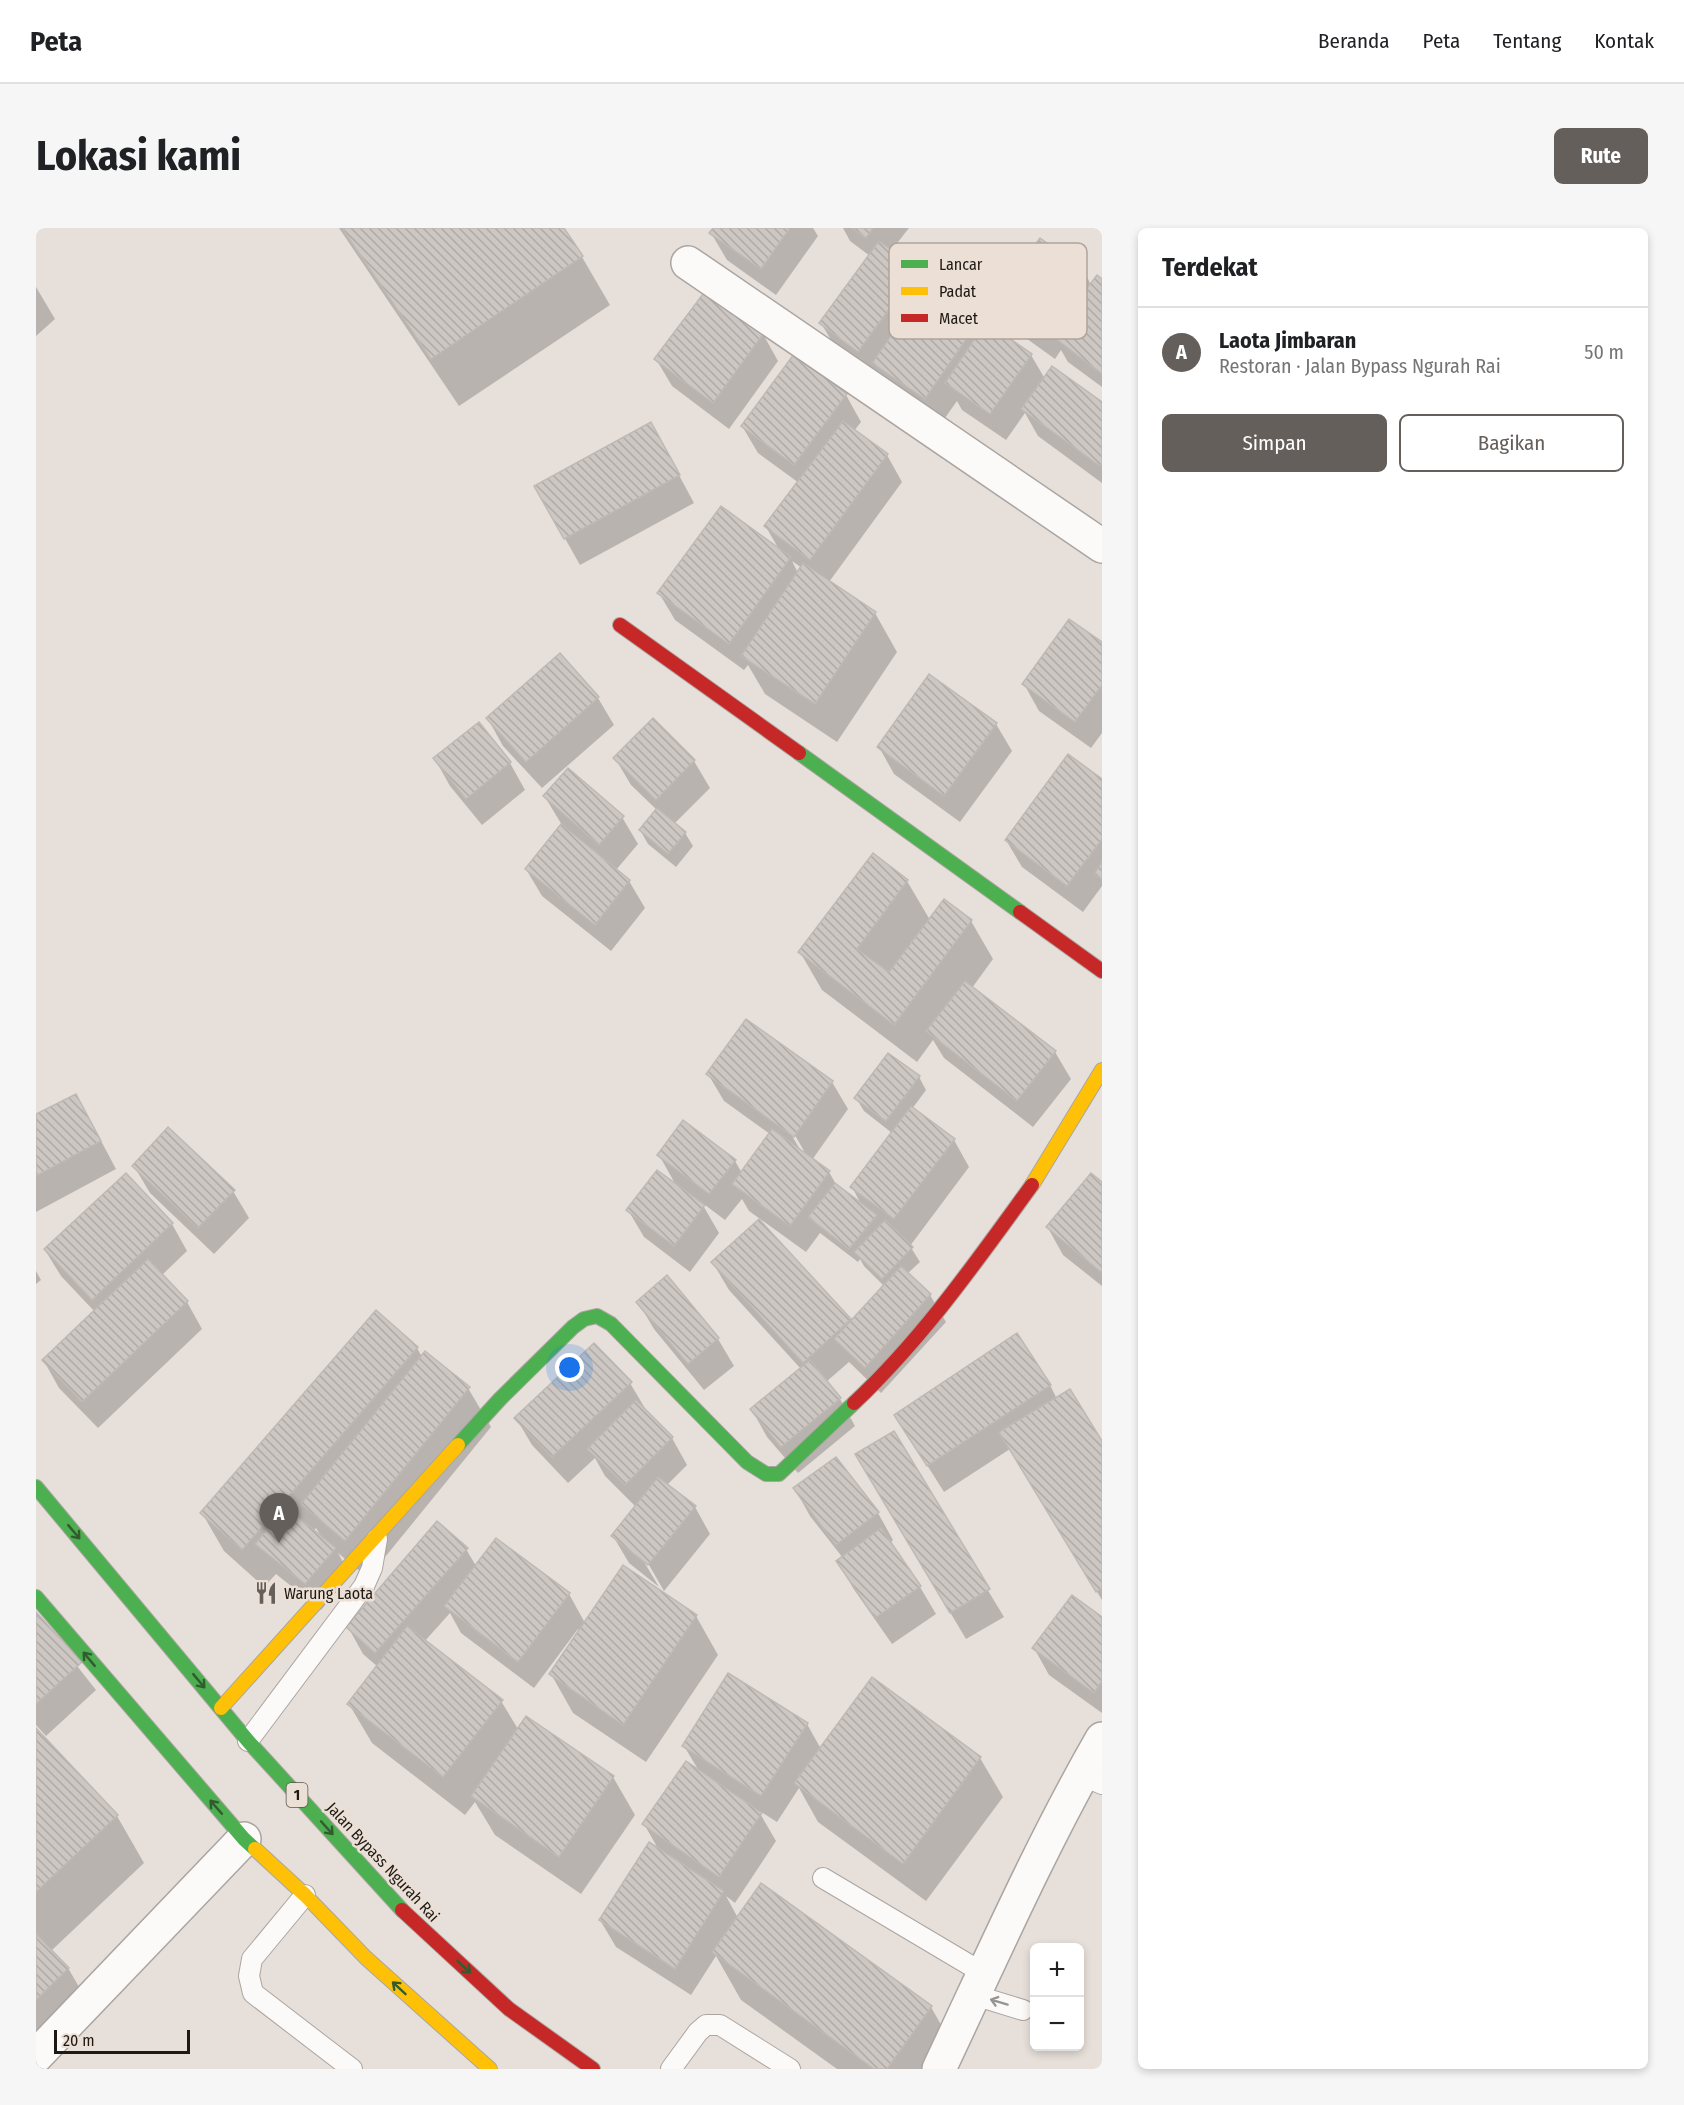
<!DOCTYPE html>
<html lang="id">
<head>
<meta charset="utf-8">
<style>
	body { margin:0; font-family:"Fira Sans Condensed",sans-serif; background:#f6f6f6; color:#202124 }
	.controls { position:absolute; right:18px; bottom:18px; display:grid; overflow:hidden; border-radius:9px; box-shadow:0 3px 9px #0003 }
	.controls button { width:54px; height:54px; display:grid; place-items:center; padding:0; border:0; border-bottom:2px solid #e0e0e0; background:#fff; color:#202124; font:30px sans-serif }
	.scale { position:absolute; left:18px; bottom:15px; width:136px; box-sizing:border-box; padding-left:6px; border:3px solid #1d1915; border-top:0; font-size:16px; line-height:21px; white-space:nowrap; color:#1d1915; -webkit-text-stroke:4px #ecdfd5; paint-order:stroke }
	.you { position:absolute; left:534px; top:1140px; width:21px; height:21px; margin:-15px; border:4px solid #fff; border-radius:50%; background:#1a73e8; box-shadow:0 0 0 9px #1a73e833 }
	.badge { display:grid; place-items:center; width:39px; height:39px; border-radius:50%; background:#645f5a; color:#fff; font-size:20px; font-weight:700 }
	.pin { position:absolute; translate:-50% -50px; filter:drop-shadow(0 2px 3px #0008) }
	.pin::after { content:''; position:absolute; top:32px; width:21px; height:18px; background:inherit; clip-path:polygon(0 0,100% 0,50% 100%) }
	.list { margin:0; padding:0; list-style:none }
	h2 { display:flex; justify-content:space-between; align-items:center; height:78px; margin:0; padding:0 24px; font-size:26px }
	h2 small { font-size:20px; font-weight:400; color:#757577 }
	.list li { display:grid; grid-template-columns:39px 1fr auto; gap:18px; align-items:center; box-sizing:border-box; height:90px; padding:0 24px; border-top:2px solid #e0e0e0 }
	.list b { display:block; font-size:22px; white-space:nowrap }
	.list p { margin:0; font-size:20px; white-space:nowrap; color:#757577 }
	.list em { font-size:20px; font-style:normal; color:#757577 }
	.actions { display:flex; gap:12px; padding:18px 24px }
	.actions a { flex:1; padding:14px 0; border:2px solid #645f5a; border-radius:9px; text-align:center; font-size:21px; color:#645f5a }
	.actions .main { background:#645f5a; color:#fff }
	.map { position:relative; flex:none; width:1066px; height:1841px; overflow:hidden; border-radius:9px }
	header { display:flex; align-items:center; gap:36px; box-sizing:border-box; height:84px; padding:0 30px; background:#fff; border-bottom:2px solid #e0e0e0 }
	header strong { font-size:28px }
	nav { display:flex; gap:33px; margin-inline-start:auto; font-size:21px }
	.intro { display:flex; align-items:center; justify-content:space-between; box-sizing:border-box; height:144px; padding:0 36px }
	h1 { margin:0; font-size:42px }
	.button { padding:15px 27px; border-radius:9px; background:#645f5a; color:#fff; font-size:21px; font-weight:700 }
	main { display:flex; gap:36px; padding:0 36px }
	aside { flex:1; background:#fff; border-radius:9px; box-shadow:0 3px 9px #0003 }
	.map>svg:first-child { display:block }
	.shadow { fill:#0003; fill-rule:evenodd }
	.building { fill:url(#building-back-hatch); stroke:#beb9b5; stroke-width:1.5 }
	.lines { fill:none; stroke-linecap:round; stroke-linejoin:round }
	.lane-casing { stroke:#aba5a1; stroke-width:22 }
	.street-casing { stroke:#aba5a1; stroke-width:36 }
	.fast-casing { stroke:#aba5a1; stroke-width:16 }
	.slow-casing { stroke:#aba5a1; stroke-width:16 }
	.jam-casing { stroke:#aba5a1; stroke-width:16 }
	.lane { stroke:#fbfaf9; stroke-width:20 }
	.street { stroke:#fbfaf9; stroke-width:33 }
	.fast { stroke:#4caf50; stroke-width:14 }
	.slow { stroke:#ffc107; stroke-width:14 }
	.jam { stroke:#c62828; stroke-width:14 }
	.oneway { stroke:#325c30 }
	.oneway2 { stroke:#979592 }
	.labels { text-anchor:middle; dominant-baseline:central; stroke-width:5; stroke-linejoin:round; paint-order:stroke }
	.shield { fill:#ecdfd5; stroke:#5b544f; stroke-width:1.5 }
	.shield-label { font-size:15px; font-weight:bold; fill:#1d1915 }
	.poi-label { font-size:16px; fill:#1d1915; stroke:#ecdfd5; text-anchor:start }
	.street-label { font-size:16px; fill:#1d1915; stroke:#ecdfd5 }
	.key { fill:#ecdfd5; stroke:#aea49b; stroke-width:1.5 }
	.key-label { font-size:16px; fill:#1d1915 }
</style>
</head>
<body>
<header>
<strong>Peta</strong>
<nav><a>Beranda</a><a>Peta</a><a>Tentang</a><a>Kontak</a></nav>
</header>
<div class="intro"><h1>Lokasi kami</h1><a class="button">Rute</a></div>
<main>
<div class="map">
<svg width="1066" height="1841" viewBox="0 0 1066 1841">
	<defs>
		<pattern id="building-back-hatch" width="6" height="6" patternUnits="userSpaceOnUse" patternTransform="scale(1.5)"><rect width="6" height="6" fill="#ccc7c2"/><path d="M-1 5l2 2M0 0l6 6M5-1l2 2" fill="none" stroke="#afaaa6"/></pattern>
	</defs>
	<rect width="100%" height="100%" fill="#e7e0da"/>
	<g class="shadow">
		<path d="M 303,0 L 526,0 L 546,29 L 574,77 L 423,178 Z"/>
		<path d="M 679,0 L 777,0 L 782,8 L 740,67 L 691,32 L 675,5 Z"/>
		<path d="M 807,0 L 873,0 L 855,23 L 881,42 L 896,68 L 939,98 L 944,106 L 995,127 L 1009,151 L 1016,141 L 1066,176 L 1066,255 L 1002,208 L 989,185 L 970,212 L 926,182 L 921,173 L 904,197 L 853,162 L 842,143 L 838,150 L 801,122 L 785,95 L 834,28 L 814,13 Z"/>
		<path d="M 1048,43 L 1055,57 L 1061,49 L 1066,53 L 1066,159 L 1032,134 L 1025,122 L 1019,131 L 976,100 L 960,73 Z"/>
		<path d="M 0,59 L 19,91 L 0,108 Z"/>
		<path d="M 727,106 L 742,133 L 693,201 L 636,158 L 620,131 Z"/>
		<path d="M 810,167 L 825,194 L 818,203 L 851,227 L 866,254 L 793,354 L 839,385 L 861,424 L 801,514 L 729,466 L 712,437 L 708,442 L 639,392 L 623,365 L 744,323 L 730,299 L 763,255 L 722,225 L 706,198 ZM 756,333 L 766,340 L 762,345 Z"/>
		<path d="M 630,223 L 658,275 L 544,337 L 500,259 Z"/>
		<path d="M 1033,393 L 1066,416 L 1066,505 L 1055,520 L 1003,483 L 988,456 Z"/>
		<path d="M 524,427 L 562,470 L 578,497 L 506,560 L 467,518 L 452,491 Z"/>
		<path d="M 443,496 L 474,535 L 489,562 L 446,597 L 414,558 L 399,531 Z"/>
		<path d="M 960,496 L 976,523 L 924,594 L 858,546 L 843,519 Z"/>
		<path d="M 1032,528 L 1066,553 L 1066,658 L 1047,684 L 986,639 L 970,612 Z"/>
		<path d="M 579,530 L 658,533 L 674,560 L 638,596 L 649,605 L 657,618 L 640,639 L 612,616 L 604,602 L 621,582 L 595,557 Z"/>
		<path d="M 509,569 L 586,589 L 602,616 L 580,642 L 593,653 L 609,680 L 575,723 L 506,668 L 490,641 L 526,597 Z"/>
		<path d="M 871,653 L 894,692 L 935,693 L 957,731 L 936,760 L 1019,824 L 1035,851 L 997,899 L 908,830 L 897,812 L 881,834 L 786,762 L 764,724 Z"/>
		<path d="M 710,793 L 796,854 L 812,881 L 776,932 L 793,944 L 801,958 L 826,978 L 816,959 L 856,905 L 828,883 L 820,870 L 883,849 L 890,862 L 876,881 L 918,912 L 933,939 L 874,1018 L 884,1034 L 871,1046 L 894,1067 L 910,1094 L 845,1165 L 813,1134 L 790,1154 L 804,1171 L 819,1198 L 762,1245 L 731,1209 L 716,1182 L 765,1141 L 693,1062 L 677,1035 L 814,1092 L 815,1095 L 848,1058 L 828,1038 L 824,1031 L 822,1034 L 784,1005 L 770,1024 L 713,983 L 706,971 L 689,992 L 665,974 L 683,1005 L 654,1044 L 608,1009 L 592,982 L 641,959 L 623,927 L 648,894 L 699,933 L 706,945 L 734,906 L 688,873 L 672,846 ZM 756,902 L 768,923 L 765,923 L 753,903 Z"/>
		<path d="M 0,888 L 55,894 L 80,941 L 0,984 Z"/>
		<path d="M 98,938 L 197,963 L 213,990 L 178,1026 L 114,965 Z"/>
		<path d="M 90,947 L 136,996 L 151,1023 L 126,1047 L 151,1074 L 166,1101 L 62,1200 L 23,1160 L 8,1133 L 59,1084 L 25,1048 L 9,1022 Z"/>
		<path d="M 1055,947 L 1066,956 L 1066,1058 L 1027,1027 L 1012,1000 Z"/>
		<path d="M 0,1043 L 5,1052 L 0,1056 Z"/>
		<path d="M 631,1050 L 682,1111 L 698,1138 L 668,1162 L 618,1101 L 602,1074 Z"/>
		<path d="M 341,1084 L 381,1120 L 386,1129 L 432,1160 L 455,1199 L 332,1350 L 302,1325 L 314,1347 L 285,1382 L 240,1346 L 228,1359 L 188,1323 L 166,1285 ZM 280,1300 L 286,1310 L 277,1303 Z"/>
		<path d="M 594,1155 L 610,1182 L 636,1210 L 651,1237 L 631,1257 L 659,1279 L 674,1306 L 628,1363 L 609,1330 L 607,1332 L 623,1359 L 593,1335 L 577,1308 L 600,1279 L 569,1248 L 559,1230 L 532,1255 L 496,1217 L 480,1190 Z"/>
		<path d="M 1014,1157 L 1021,1171 L 1034,1163 L 1066,1216 L 1066,1372 L 974,1221 L 908,1264 L 860,1188 Z"/>
		<path d="M 857,1205 L 968,1389 L 930,1411 L 836,1253 Z"/>
		<path d="M 799,1231 L 842,1285 L 857,1312 L 854,1315 L 884,1359 L 900,1386 L 856,1416 L 817,1360 L 802,1333 L 807,1330 L 774,1288 L 759,1261 Z"/>
		<path d="M 430,1321 L 440,1338 L 533,1366 L 549,1395 L 660,1388 L 682,1427 L 610,1534 L 537,1485 L 515,1446 L 544,1403 L 542,1401 L 498,1460 L 425,1405 L 414,1385 L 388,1414 L 465,1473 L 482,1501 L 577,1549 L 599,1587 L 545,1666 L 459,1607 L 439,1574 L 429,1587 L 336,1515 L 313,1476 L 342,1439 L 327,1426 L 312,1399 Z"/>
		<path d="M 1036,1369 L 1066,1391 L 1066,1485 L 1013,1447 L 998,1420 Z"/>
		<path d="M 0,1386 L 60,1462 L 10,1508 L 0,1497 Z"/>
		<path d="M 836,1451 L 944,1530 L 967,1569 L 890,1673 L 782,1594 L 763,1560 L 741,1594 L 722,1582 L 740,1613 L 699,1675 L 690,1668 L 702,1690 L 895,1779 L 922,1827 L 912,1841 L 801,1841 L 705,1772 L 680,1728 L 655,1767 L 580,1719 L 564,1692 L 624,1624 L 608,1596 L 663,1543 L 648,1518 L 771,1496 L 785,1521 Z"/>
		<path d="M 0,1503 L 81,1588 L 108,1635 L 15,1723 L 32,1740 L 60,1788 L 0,1821 Z"/>
	</g>
	<g class="building">
		<path d="M 306,0 L 528,0 L 547,28 L 395,131 Z"/>
		<path d="M 677,0 L 754,0 L 725,41 L 673,5 Z"/>
		<path d="M 816,0 L 837,0 L 830,10 Z"/>
		<path d="M 1004,10 L 1049,42 L 1003,105 L 959,72 Z"/>
		<path d="M 843,13 L 882,41 L 822,124 L 783,95 Z"/>
		<path d="M 1061,47 L 1066,51 L 1066,146 L 1015,107 Z"/>
		<path d="M 888,60 L 940,97 L 889,171 L 836,135 Z"/>
		<path d="M 670,62 L 728,105 L 677,175 L 618,131 Z"/>
		<path d="M 950,94 L 996,126 L 954,186 L 909,155 Z"/>
		<path d="M 758,126 L 811,166 L 758,237 L 705,198 Z"/>
		<path d="M 1016,138 L 1066,174 L 1066,235 L 1064,238 L 985,181 Z"/>
		<path d="M 807,193 L 852,226 L 774,332 L 728,298 Z"/>
		<path d="M 615,194 L 644,247 L 528,311 L 498,258 Z"/>
		<path d="M 685,278 L 755,329 L 693,416 L 621,365 Z"/>
		<path d="M 767,335 L 840,384 L 779,476 L 705,428 Z"/>
		<path d="M 1033,391 L 1066,414 L 1066,457 L 1039,494 L 986,456 Z"/>
		<path d="M 524,425 L 563,469 L 490,534 L 450,490 Z"/>
		<path d="M 893,446 L 961,495 L 908,568 L 841,519 Z"/>
		<path d="M 617,490 L 659,532 L 620,572 L 577,530 Z"/>
		<path d="M 443,494 L 475,534 L 430,571 L 397,530 Z"/>
		<path d="M 1032,526 L 1066,551 L 1066,611 L 1031,658 L 969,612 Z"/>
		<path d="M 532,540 L 588,588 L 563,617 L 507,568 Z"/>
		<path d="M 621,580 L 650,604 L 632,626 L 603,602 Z"/>
		<path d="M 525,596 L 594,652 L 559,697 L 489,641 Z"/>
		<path d="M 837,625 L 872,652 L 821,721 L 853,744 L 908,671 L 936,692 L 858,797 L 762,724 Z"/>
		<path d="M 1066,634 L 1066,651 L 1058,646 Z"/>
		<path d="M 929,753 L 1020,823 L 981,873 L 890,803 Z"/>
		<path d="M 710,791 L 797,853 L 758,909 L 670,846 Z"/>
		<path d="M 852,825 L 884,848 L 850,893 L 818,870 Z"/>
		<path d="M 40,866 L 65,913 L 0,948 L 0,886 Z"/>
		<path d="M 875,878 L 919,911 L 858,991 L 814,959 Z"/>
		<path d="M 647,892 L 700,932 L 673,966 L 621,927 Z"/>
		<path d="M 132,899 L 199,962 L 162,1000 L 96,938 Z"/>
		<path d="M 736,901 L 794,943 L 754,998 L 696,956 Z"/>
		<path d="M 621,942 L 669,977 L 638,1018 L 590,982 Z"/>
		<path d="M 90,945 L 137,995 L 56,1072 L 8,1021 Z"/>
		<path d="M 1055,945 L 1066,954 L 1066,1045 L 1010,999 Z"/>
		<path d="M 799,955 L 841,987 L 813,1021 L 772,989 Z"/>
		<path d="M 723,991 L 815,1091 L 767,1135 L 675,1034 Z"/>
		<path d="M 849,992 L 877,1019 L 846,1051 L 818,1024 Z"/>
		<path d="M 112,1031 L 152,1073 L 46,1174 L 6,1132 Z"/>
		<path d="M 865,1038 L 895,1066 L 829,1140 L 798,1111 Z"/>
		<path d="M 631,1047 L 683,1110 L 652,1136 L 600,1074 Z"/>
		<path d="M 340,1082 L 382,1119 L 206,1322 L 164,1285 Z"/>
		<path d="M 981,1105 L 1015,1157 L 891,1238 L 858,1187 Z"/>
		<path d="M 558,1115 L 596,1154 L 516,1229 L 478,1190 Z"/>
		<path d="M 389,1123 L 434,1159 L 309,1313 L 265,1276 Z"/>
		<path d="M 774,1132 L 805,1170 L 745,1219 L 714,1181 Z"/>
		<path d="M 1034,1161 L 1066,1213 L 1066,1360 L 1060,1364 L 963,1204 Z"/>
		<path d="M 600,1172 L 637,1209 L 589,1257 L 551,1221 Z"/>
		<path d="M 858,1203 L 954,1361 L 914,1385 L 819,1226 Z"/>
		<path d="M 800,1229 L 843,1284 L 800,1317 L 757,1260 Z"/>
		<path d="M 622,1249 L 660,1278 L 612,1337 L 575,1308 Z"/>
		<path d="M 250,1279 L 300,1320 L 269,1356 L 219,1316 Z"/>
		<path d="M 401,1293 L 432,1320 L 339,1425 L 310,1399 Z"/>
		<path d="M 845,1300 L 885,1358 L 839,1390 L 800,1333 Z"/>
		<path d="M 460,1310 L 534,1365 L 482,1434 L 408,1378 Z"/>
		<path d="M 587,1337 L 661,1387 L 587,1497 L 513,1446 Z"/>
		<path d="M 1036,1367 L 1066,1389 L 1066,1453 L 1058,1465 L 996,1420 Z"/>
		<path d="M 0,1384 L 46,1434 L 0,1476 Z"/>
		<path d="M 371,1398 L 467,1472 L 407,1549 L 311,1476 Z"/>
		<path d="M 692,1445 L 772,1495 L 725,1568 L 646,1518 Z"/>
		<path d="M 836,1449 L 945,1529 L 867,1636 L 758,1555 Z"/>
		<path d="M 490,1488 L 578,1548 L 523,1629 L 435,1568 Z"/>
		<path d="M 0,1500 L 82,1587 L 0,1664 Z"/>
		<path d="M 650,1533 L 726,1585 L 683,1649 L 606,1596 Z"/>
		<path d="M 613,1614 L 688,1663 L 639,1741 L 563,1692 Z"/>
		<path d="M 725,1655 L 896,1778 L 851,1841 L 838,1841 L 676,1724 Z"/>
		<path d="M 0,1706 L 33,1740 L 0,1772 Z"/>
	</g>
	<g class="lines">
		<g class="lane-casing">
			<g id="lane">
				<path d="M 212,1513 L 328,1358 L 336,1340 L 341,1311"/>
				<path d="M 1045,1547 L 1066,1556"/>
				<path d="M 787,1650 L 947,1745"/>
				<path d="M 269,1667 L 216,1731 L 213,1748 L 217,1765 L 316,1841"/>
				<path d="M 938,1767 L 987,1782"/>
				<path d="M 635,1841 L 662,1804 L 670,1797 L 684,1797 L 754,1841"/>
			</g>
		</g>
		<g class="street-casing">
			<g id="street">
				<path d="M 652,35 L 1066,318"/>
				<path d="M 0,1828 L 208,1611"/>
				<path d="M 903,1841 C 955,1731 1005,1617 1066,1511"/>
			</g>
		</g>
		<g class="fast-casing">
			<g id="fast">
				<path d="M 763,525 L 984,684"/>
				<path d="M 422,1217 L 464,1171 L 537,1099 L 548,1091 L 561,1088 L 575,1096 L 711,1234 L 730,1246 L 743,1246 L 818,1175"/>
				<path d="M 0,1259 L 212,1513 L 366,1682"/>
				<path d="M 0,1369 L 208,1611 L 219,1621"/>
			</g>
		</g>
		<g class="slow-casing">
			<g id="slow">
				<path d="M 996,957 L 1066,842"/>
				<path d="M 185,1480 L 422,1217"/>
				<path d="M 219,1621 L 269,1667 L 330,1730 L 454,1841"/>
			</g>
		</g>
		<g class="jam-casing">
			<g id="jam">
				<path d="M 584,397 L 763,525"/>
				<path d="M 984,684 L 1066,743"/>
				<path d="M 818,1175 C 887,1110 940,1034 996,957"/>
				<path d="M 366,1682 L 473,1781 L 557,1841"/>
			</g>
		</g>
		<use href="#lane" class="lane"/>
		<use href="#street" class="street"/>
		<use href="#fast" class="fast"/>
		<use href="#slow" class="slow"/>
		<use href="#jam" class="jam"/>
	</g>
	<defs><path id="oneway-shaft" d="M-6 0H5M1.5-3L5.5 0L1.5 3" fill="none" stroke-width="1.6" stroke-linecap="round" stroke-linejoin="round" transform="scale(1.5)"/></defs>
	<g class="oneway">
		<use href="#oneway-shaft" transform="translate(38 1304) rotate(50)"/>
		<use href="#oneway-shaft" transform="translate(53 1431) rotate(-130)"/>
		<use href="#oneway-shaft" transform="translate(163 1453) rotate(50)"/>
		<use href="#oneway-shaft" transform="translate(180 1579) rotate(-131)"/>
		<use href="#oneway-shaft" transform="translate(291 1600) rotate(48)"/>
		<use href="#oneway-shaft" transform="translate(428 1739) rotate(43)"/>
		<use href="#oneway-shaft" transform="translate(363 1760) rotate(-137)"/>
	</g>
	<use class="oneway2" href="#oneway-shaft" transform="translate(963 1774) rotate(-163)"/>
	<defs>
		<g id="restaurant-bare" transform="scale(1.8)"><path d="M-5-6h1v4h1v-4h1v4h1v-4h1v5L-1.5 .5V6h-2V.5L-5-1ZM5-6V6H3V1.5H1.5Q1.5-4 5-6Z" fill="#645f5a" stroke="#ecdfd5" stroke-width="2.5" paint-order="stroke"/></g>
	</defs>
	<g fill-rule="evenodd">
		<use href="#restaurant-bare" x="230" y="1365"/>
	</g>
	<g class="labels">
		<rect class="shield" x="250.5" y="1555" width="21" height="24" rx="4.5"/>
		<g class="shield-label">
			<text x="261" y="1567">1</text>
		</g>
		<g class="poi-label">
			<text x="248" y="1365">Warung Laota</text>
		</g>
		<g class="street-label">
			<text transform="translate(347 1634) rotate(47)">Jalan Bypass Ngurah Rai</text>
		</g>
	</g>
	<rect x="853" y="15" width="198" height="96" rx="9" class="key"/>
	<rect x="865" y="32" width="27" height="8" fill="#4caf50"/>
	<rect x="865" y="59" width="27" height="8" fill="#ffc107"/>
	<rect x="865" y="86" width="27" height="8" fill="#c62828"/>
	<g class="key-label">
		<text x="903" y="42">Lancar</text>
		<text x="903" y="69">Padat</text>
		<text x="903" y="96">Macet</text>
	</g>
</svg>
<div class="controls">
<button>+</button>
<button>−</button>
</div>
<div class="scale">20 m</div>
<div class="you"></div>
<div class="pin badge" style="left:243px;top:1315px">A</div>
</div>
<aside>
<h2>Terdekat<small></small></h2>
<ul class="list">
<li><span class="badge">A</span><div><b>Laota Jimbaran</b><p>Restoran · Jalan Bypass Ngurah Rai</p></div><em>50 m</em></li>
</ul>
<div class="actions"><a class="main">Simpan</a><a>Bagikan</a></div>
</aside>
</main>
</body>
</html>
